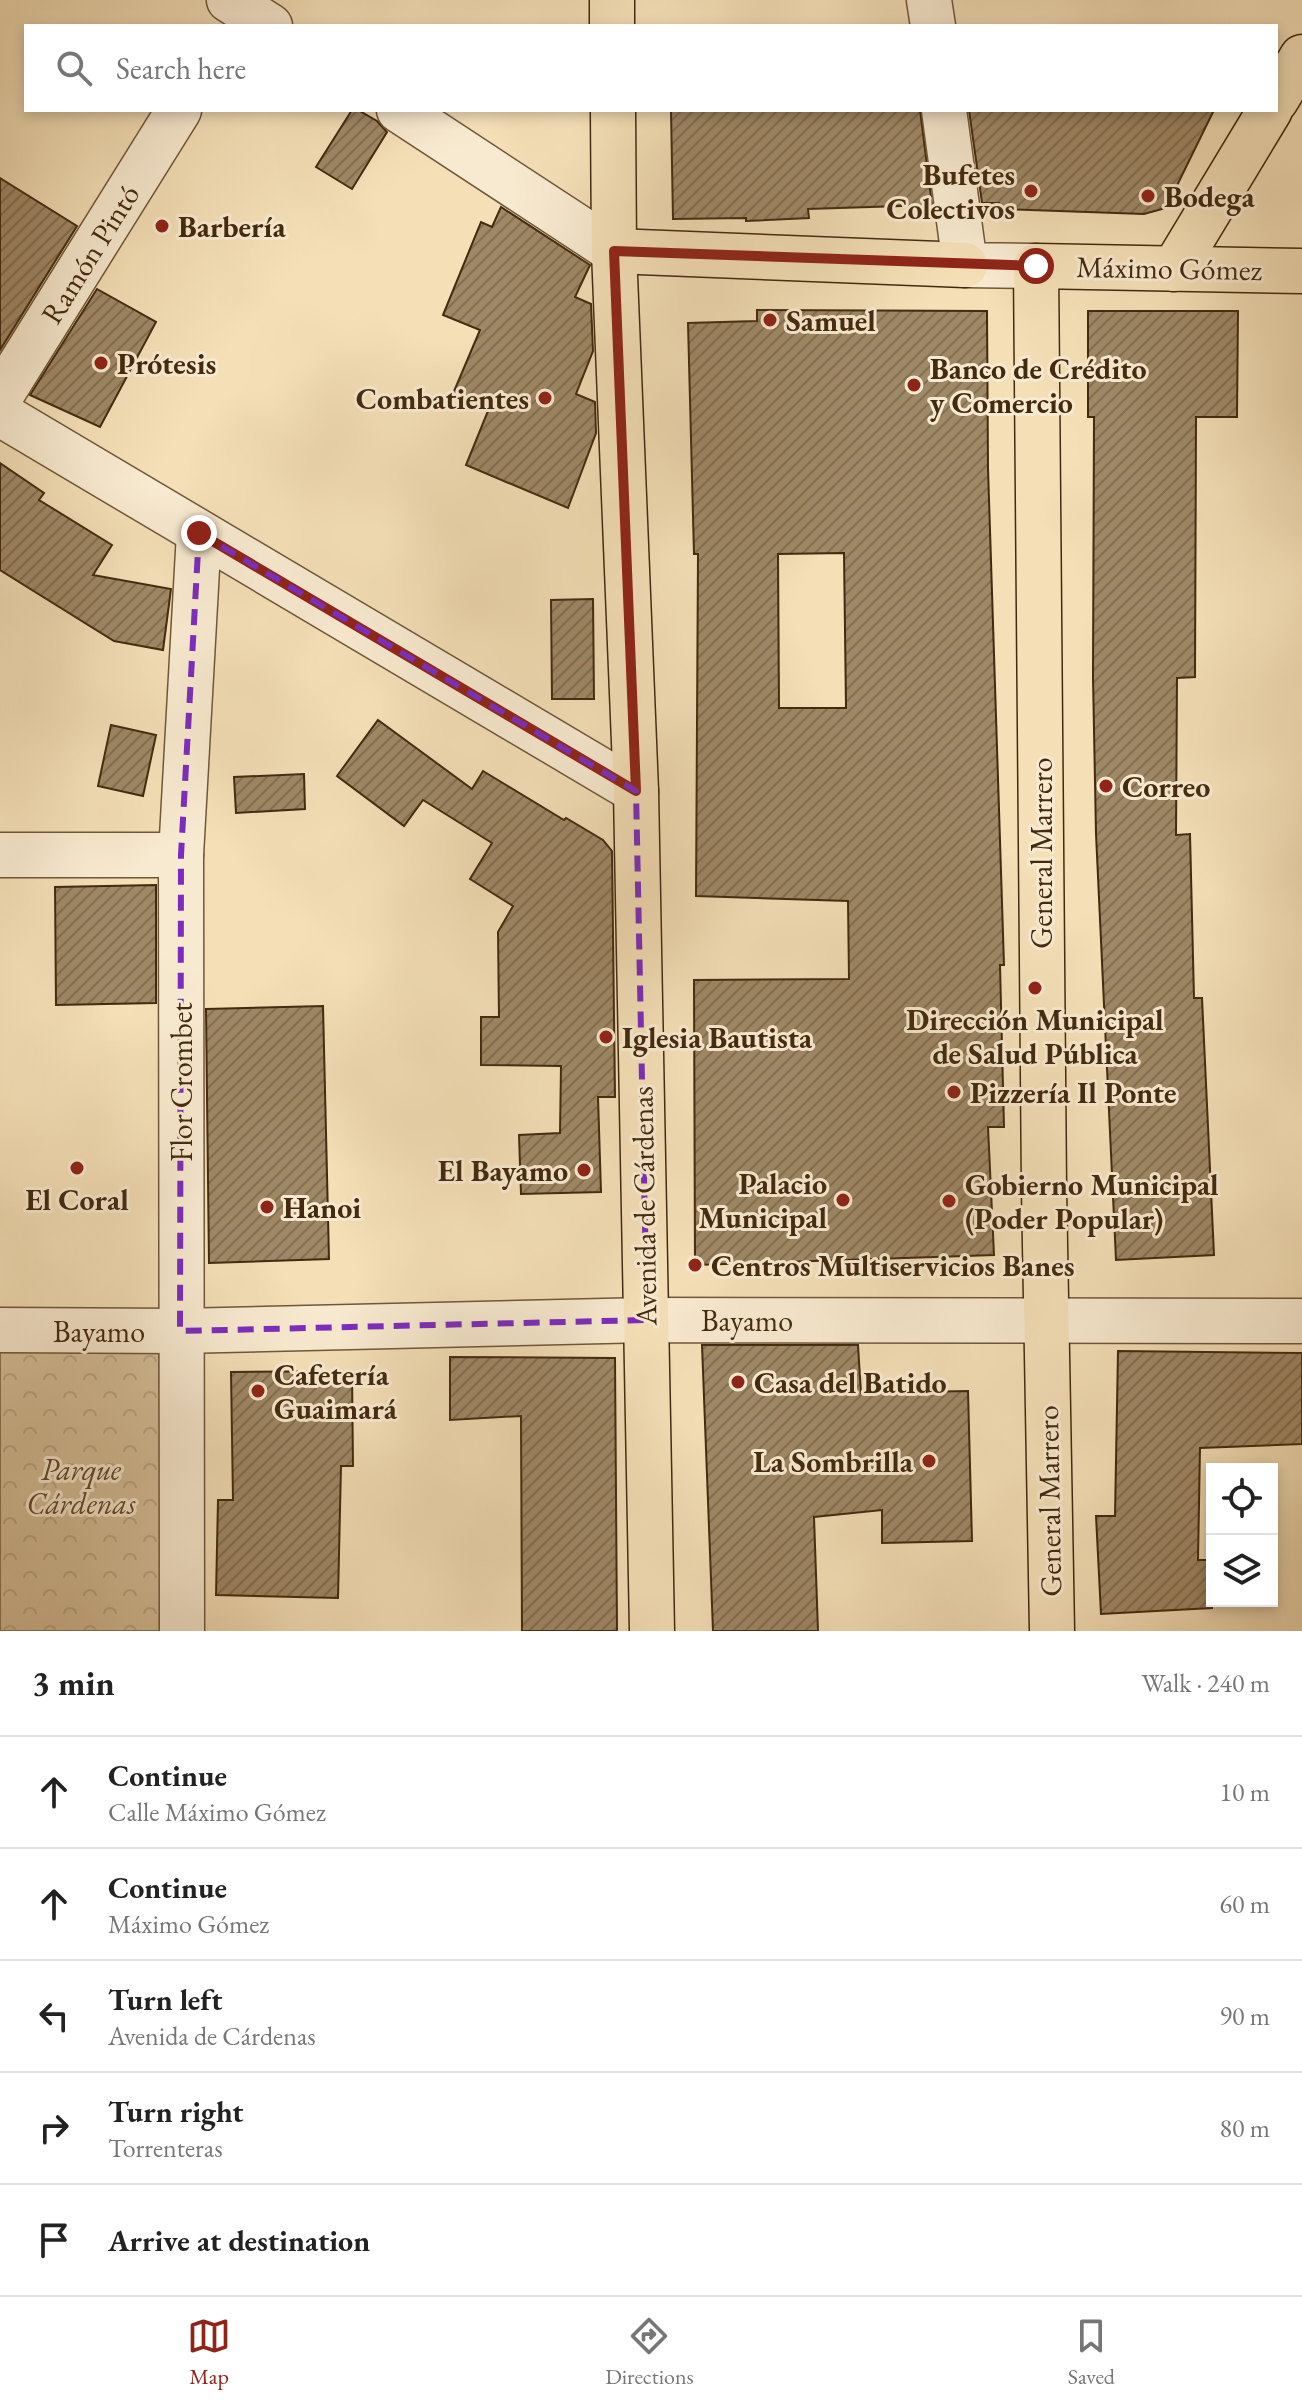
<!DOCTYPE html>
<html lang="en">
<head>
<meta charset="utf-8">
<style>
	body { margin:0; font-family:"EB Garamond",serif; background:#f2f2f2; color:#222 }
	.controls { position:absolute; right:24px; bottom:24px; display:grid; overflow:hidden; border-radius:0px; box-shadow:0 4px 12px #0003 }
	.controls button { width:72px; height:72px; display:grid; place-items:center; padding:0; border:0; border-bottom:2px solid #e0e0e0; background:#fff; color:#222; font:40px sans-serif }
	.stop { position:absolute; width:24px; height:24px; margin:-18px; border:6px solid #8f2418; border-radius:50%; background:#fff }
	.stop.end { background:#8f2418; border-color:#fff; box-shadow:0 2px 8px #0008 }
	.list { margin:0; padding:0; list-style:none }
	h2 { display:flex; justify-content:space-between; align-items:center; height:104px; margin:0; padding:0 32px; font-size:34px }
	h2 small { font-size:26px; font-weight:400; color:#767676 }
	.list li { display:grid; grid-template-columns:52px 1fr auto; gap:24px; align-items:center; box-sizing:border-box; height:112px; padding:0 32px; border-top:2px solid #e0e0e0 }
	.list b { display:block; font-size:30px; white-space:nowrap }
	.list p { margin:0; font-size:26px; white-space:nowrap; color:#767676 }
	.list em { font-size:26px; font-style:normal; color:#767676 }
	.icon { flex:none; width:44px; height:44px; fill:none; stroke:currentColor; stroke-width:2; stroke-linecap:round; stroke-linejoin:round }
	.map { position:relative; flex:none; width:1302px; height:1631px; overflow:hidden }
	.search { position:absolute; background:#fff; box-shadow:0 4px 12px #0003; left:24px; right:24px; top:24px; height:88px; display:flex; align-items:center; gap:20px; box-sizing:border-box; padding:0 28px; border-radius:0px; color:#767676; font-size:30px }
	.sheet { height:664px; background:#fff }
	nav { display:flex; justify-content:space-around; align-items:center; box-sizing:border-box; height:112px; border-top:2px solid #e0e0e0; background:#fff; font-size:22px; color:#767676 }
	nav a { display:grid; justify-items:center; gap:4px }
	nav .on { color:#8f2418 }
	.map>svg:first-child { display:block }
	.forest { fill:url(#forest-crowns); stroke:#8c7554; stroke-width:2 }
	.building { fill:url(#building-hatch); stroke:#432a0f; stroke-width:2; fill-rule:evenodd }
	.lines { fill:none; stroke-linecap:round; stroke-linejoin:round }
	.minor-casing { stroke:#6f5739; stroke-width:47 }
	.major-casing { stroke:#432a0f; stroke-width:47 }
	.minor { stroke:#f8ead0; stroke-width:44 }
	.major { stroke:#f4dfb7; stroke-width:44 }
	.route { stroke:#8f2418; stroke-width:10 }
	.marked { fill:none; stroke:#7b2cbf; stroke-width:6; stroke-dasharray:16 10; stroke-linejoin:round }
	.poi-dot { fill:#8f2418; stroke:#f8ead0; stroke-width:3 }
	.labels { text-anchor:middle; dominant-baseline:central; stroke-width:6; stroke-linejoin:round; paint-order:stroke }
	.poi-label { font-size:30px; font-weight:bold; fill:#432a0f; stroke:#f8ead0; text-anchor:start }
	.street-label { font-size:30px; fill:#432a0f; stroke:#f8ead0 }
	.park-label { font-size:30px; font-style:italic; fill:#60482b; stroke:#f8ead0 }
</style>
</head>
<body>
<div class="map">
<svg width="1302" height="1631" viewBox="0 0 1302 1631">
	<defs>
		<pattern id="forest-crowns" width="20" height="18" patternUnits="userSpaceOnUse" patternTransform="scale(2)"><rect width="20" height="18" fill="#d6c09a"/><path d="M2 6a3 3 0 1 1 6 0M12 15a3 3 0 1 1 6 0" fill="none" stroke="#b9a584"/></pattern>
		<pattern id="building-hatch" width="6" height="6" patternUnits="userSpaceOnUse" patternTransform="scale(2)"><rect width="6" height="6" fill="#9f8866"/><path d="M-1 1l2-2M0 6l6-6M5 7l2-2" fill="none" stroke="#836f52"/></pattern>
	</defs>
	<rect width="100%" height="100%" fill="#f4dfb7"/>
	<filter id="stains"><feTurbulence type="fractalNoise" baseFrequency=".0025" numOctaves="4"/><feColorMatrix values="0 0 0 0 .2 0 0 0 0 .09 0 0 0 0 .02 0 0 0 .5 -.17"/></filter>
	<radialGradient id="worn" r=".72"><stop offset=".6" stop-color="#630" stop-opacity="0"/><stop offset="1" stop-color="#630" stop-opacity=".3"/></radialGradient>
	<path class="forest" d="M 159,1341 L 162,1631 L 0,1631 L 0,1343 Z"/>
	<g class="building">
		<path d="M 352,110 L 358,110 L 377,121 L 387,132 L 352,189 L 316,167 Z"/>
		<path d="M 671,110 L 920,110 L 932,205 L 808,209 L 809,218 L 746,221 L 746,218 L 673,219 Z"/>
		<path d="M 969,110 L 1214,110 L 1166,208 L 1144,214 L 1000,209 L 999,203 L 982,203 Z"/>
		<path d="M 0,178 L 77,226 L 0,350 Z"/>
		<path d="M 501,207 L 590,265 L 575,297 L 591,304 L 593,351 L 576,394 L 595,402 L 596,433 L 568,508 L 466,465 L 488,411 L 452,396 L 480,330 L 443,315 L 481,222 L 492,227 Z"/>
		<path d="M 97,289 L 156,322 L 100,427 L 30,395 Z"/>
		<path d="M 757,310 L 987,311 L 988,468 L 1004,965 L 1000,965 L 1004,1127 L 988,1127 L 994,1255 L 695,1265 L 694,980 L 849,979 L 848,901 L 696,896 L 698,554 L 694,554 L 688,323 L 757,321 ZM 844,553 L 846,708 L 779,708 L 778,554 Z"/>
		<path d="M 1088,311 L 1238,311 L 1237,417 L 1196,417 L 1195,677 L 1177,678 L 1176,835 L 1190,834 L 1194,998 L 1202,998 L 1214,1255 L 1116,1260 L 1096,834 L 1093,677 L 1094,417 L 1088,417 Z"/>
		<path d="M 0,463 L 44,493 L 39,500 L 112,545 L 93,575 L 171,589 L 163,650 L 114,641 L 0,570 Z"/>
		<path d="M 593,599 L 594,699 L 552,699 L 551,600 Z"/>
		<path d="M 378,720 L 472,789 L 483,771 L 564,820 L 566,818 L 603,840 L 612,851 L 615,1097 L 598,1097 L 601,1192 L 521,1194 L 519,1135 L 560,1133 L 561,1066 L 481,1065 L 481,1017 L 499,1017 L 498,932 L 513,906 L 470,879 L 492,843 L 423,800 L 404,826 L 337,776 Z"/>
		<path d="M 111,725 L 156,735 L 143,796 L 98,786 Z"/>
		<path d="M 304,774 L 305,809 L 236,813 L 234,777 Z"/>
		<path d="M 156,885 L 156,1003 L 56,1005 L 55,887 Z"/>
		<path d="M 323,1006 L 329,1259 L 209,1263 L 206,1009 Z"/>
		<path d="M 702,1345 L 858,1345 L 861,1393 L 968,1391 L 972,1541 L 882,1543 L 882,1510 L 814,1517 L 818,1631 L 713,1631 Z"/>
		<path d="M 1118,1351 L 1302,1353 L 1302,1444 L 1200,1448 L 1198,1560 L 1212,1560 L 1212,1608 L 1101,1614 L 1096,1516 L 1115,1516 Z"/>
		<path d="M 450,1357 L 615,1358 L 617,1631 L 522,1631 L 521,1416 L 450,1420 Z"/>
		<path d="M 352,1371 L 353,1466 L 341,1466 L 338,1598 L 216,1595 L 218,1500 L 233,1500 L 231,1372 Z"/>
	</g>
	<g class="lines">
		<g class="minor-casing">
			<g id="minor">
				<path d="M 229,0 L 270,26"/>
				<path d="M 929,0 L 933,26"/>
				<path d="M 399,110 L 614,251"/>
				<path d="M 944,110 L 965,265 L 1036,266"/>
				<path d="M 0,397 L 179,110"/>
				<path d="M 0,414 L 636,791"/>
				<path d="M 0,855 L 181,855"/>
				<path d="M 0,1330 L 180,1331 L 647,1320 L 1302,1321"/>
				<path d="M 182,1631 L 181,855 L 199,533"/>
			</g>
		</g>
		<g class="major-casing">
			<g id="major">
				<path d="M 612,0 L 612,26"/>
				<path d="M 1276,100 L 1302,57"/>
				<path d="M 613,110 L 614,251 L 636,791 L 652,1631"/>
				<path d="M 614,251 L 965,265"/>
				<path d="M 1174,269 L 1270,110"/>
				<path d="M 1052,1631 L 1044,1189 L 1036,266 L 1302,271"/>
			</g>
		</g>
		<use href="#minor" class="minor"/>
		<use href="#major" class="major"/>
	</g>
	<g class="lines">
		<path class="route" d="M 199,533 L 636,791 L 614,251 L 1036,266"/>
	</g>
	<path class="marked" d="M 199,533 L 636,791 L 647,1320 L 180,1331 L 181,855 Z"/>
	<g class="poi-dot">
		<circle cx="1031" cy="191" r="8"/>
		<circle cx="1148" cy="196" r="8"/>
		<circle cx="162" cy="226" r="8"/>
		<circle cx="770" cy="320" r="8"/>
		<circle cx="101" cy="363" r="8"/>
		<circle cx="914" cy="385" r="8"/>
		<circle cx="545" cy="398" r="8"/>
		<circle cx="1106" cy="786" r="8"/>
		<circle cx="1035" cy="988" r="8"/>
		<circle cx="606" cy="1037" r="8"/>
		<circle cx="954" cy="1092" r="8"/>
		<circle cx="77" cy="1168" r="8"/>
		<circle cx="584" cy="1170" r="8"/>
		<circle cx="843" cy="1200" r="8"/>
		<circle cx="949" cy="1201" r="8"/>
		<circle cx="267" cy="1207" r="8"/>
		<circle cx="695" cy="1265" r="8"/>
		<circle cx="738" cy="1382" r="8"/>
		<circle cx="258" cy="1391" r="8"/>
		<circle cx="929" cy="1461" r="8"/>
	</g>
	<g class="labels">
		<g class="poi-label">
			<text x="1015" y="174" text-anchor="end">Bufetes<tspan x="1015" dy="34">Colectivos</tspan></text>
			<text x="1164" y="196">Bodega</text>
			<text x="178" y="226">Barbería</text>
			<text x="786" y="320">Samuel</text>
			<text x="117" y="363">Prótesis</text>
			<text x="930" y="368">Banco de Crédito<tspan x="930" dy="34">y Comercio</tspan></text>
			<text x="529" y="398" text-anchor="end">Combatientes</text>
			<text x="1122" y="786">Correo</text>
			<text x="1035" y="1019" text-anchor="middle">Dirección Municipal<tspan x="1035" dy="34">de Salud Pública</tspan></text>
			<text x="622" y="1037">Iglesia Bautista</text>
			<text x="970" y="1092">Pizzería Il Ponte</text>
			<text x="568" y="1170" text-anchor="end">El Bayamo</text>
			<text x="827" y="1183" text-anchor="end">Palacio<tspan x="827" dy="34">Municipal</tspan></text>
			<text x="965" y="1184">Gobierno Municipal<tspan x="965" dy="34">(Poder Popular)</tspan></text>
			<text x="77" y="1199" text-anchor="middle">El Coral</text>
			<text x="283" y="1207">Hanoi</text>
			<text x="711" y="1265">Centros Multiservicios Banes</text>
			<text x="274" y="1374">Cafetería<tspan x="274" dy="34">Guaimará</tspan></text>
			<text x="754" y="1382">Casa del Batido</text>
			<text x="913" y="1461" text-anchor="end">La Sombrilla</text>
		</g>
		<g class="street-label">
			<text transform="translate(90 254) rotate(-58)">Ramón Pintó</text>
			<text transform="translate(1169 268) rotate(1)">Máximo Gómez</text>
			<text transform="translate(1041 853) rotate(-90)">General Marrero</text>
			<text transform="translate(181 1082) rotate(-90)">Flor Crombet</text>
			<text transform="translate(644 1206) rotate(-91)">Avenida de Cárdenas</text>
			<text x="747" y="1320">Bayamo</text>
			<text x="99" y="1331">Bayamo</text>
			<text transform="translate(1049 1501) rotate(-91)">General Marrero</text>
		</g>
		<g class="park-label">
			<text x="81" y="1469">Parque<tspan x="81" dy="34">Cárdenas</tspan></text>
		</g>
	</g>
	<rect width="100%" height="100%" filter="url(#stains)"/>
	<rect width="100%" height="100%" fill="url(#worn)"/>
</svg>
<div class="controls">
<button><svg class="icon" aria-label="locate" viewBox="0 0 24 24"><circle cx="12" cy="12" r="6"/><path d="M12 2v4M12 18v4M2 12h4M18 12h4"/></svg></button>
<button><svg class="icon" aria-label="layers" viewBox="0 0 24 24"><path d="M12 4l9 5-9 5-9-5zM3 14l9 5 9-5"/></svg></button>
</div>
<div class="stop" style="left:1036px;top:266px"></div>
<div class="stop end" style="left:199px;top:533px"></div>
<div class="search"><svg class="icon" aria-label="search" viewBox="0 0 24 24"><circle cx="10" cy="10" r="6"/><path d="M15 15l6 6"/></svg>Search here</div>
</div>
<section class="sheet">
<h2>3 min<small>Walk · 240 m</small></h2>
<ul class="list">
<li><svg class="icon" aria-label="ahead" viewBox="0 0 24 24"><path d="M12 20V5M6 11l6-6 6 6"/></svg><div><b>Continue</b><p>Calle Máximo Gómez</p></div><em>10 m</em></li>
<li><svg class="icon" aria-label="ahead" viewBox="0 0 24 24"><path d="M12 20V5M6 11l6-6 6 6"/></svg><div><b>Continue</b><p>Máximo Gómez</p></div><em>60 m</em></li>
<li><svg class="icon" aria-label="left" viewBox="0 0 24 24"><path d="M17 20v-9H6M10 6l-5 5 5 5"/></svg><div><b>Turn left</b><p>Avenida de Cárdenas</p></div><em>90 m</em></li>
<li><svg class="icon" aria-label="right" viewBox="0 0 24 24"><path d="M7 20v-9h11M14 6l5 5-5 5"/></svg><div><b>Turn right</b><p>Torrenteras</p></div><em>80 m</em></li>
<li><svg class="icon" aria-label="arrive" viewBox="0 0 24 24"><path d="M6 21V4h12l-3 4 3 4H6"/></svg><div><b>Arrive at destination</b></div></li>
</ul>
</section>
<nav>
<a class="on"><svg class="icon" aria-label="map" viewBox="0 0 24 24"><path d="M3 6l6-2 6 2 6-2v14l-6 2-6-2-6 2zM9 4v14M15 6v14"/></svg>Map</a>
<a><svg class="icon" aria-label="directions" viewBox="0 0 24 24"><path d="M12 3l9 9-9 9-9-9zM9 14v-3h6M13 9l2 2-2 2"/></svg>Directions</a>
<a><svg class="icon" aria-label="saved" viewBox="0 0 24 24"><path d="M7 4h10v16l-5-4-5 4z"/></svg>Saved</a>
</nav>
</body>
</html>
